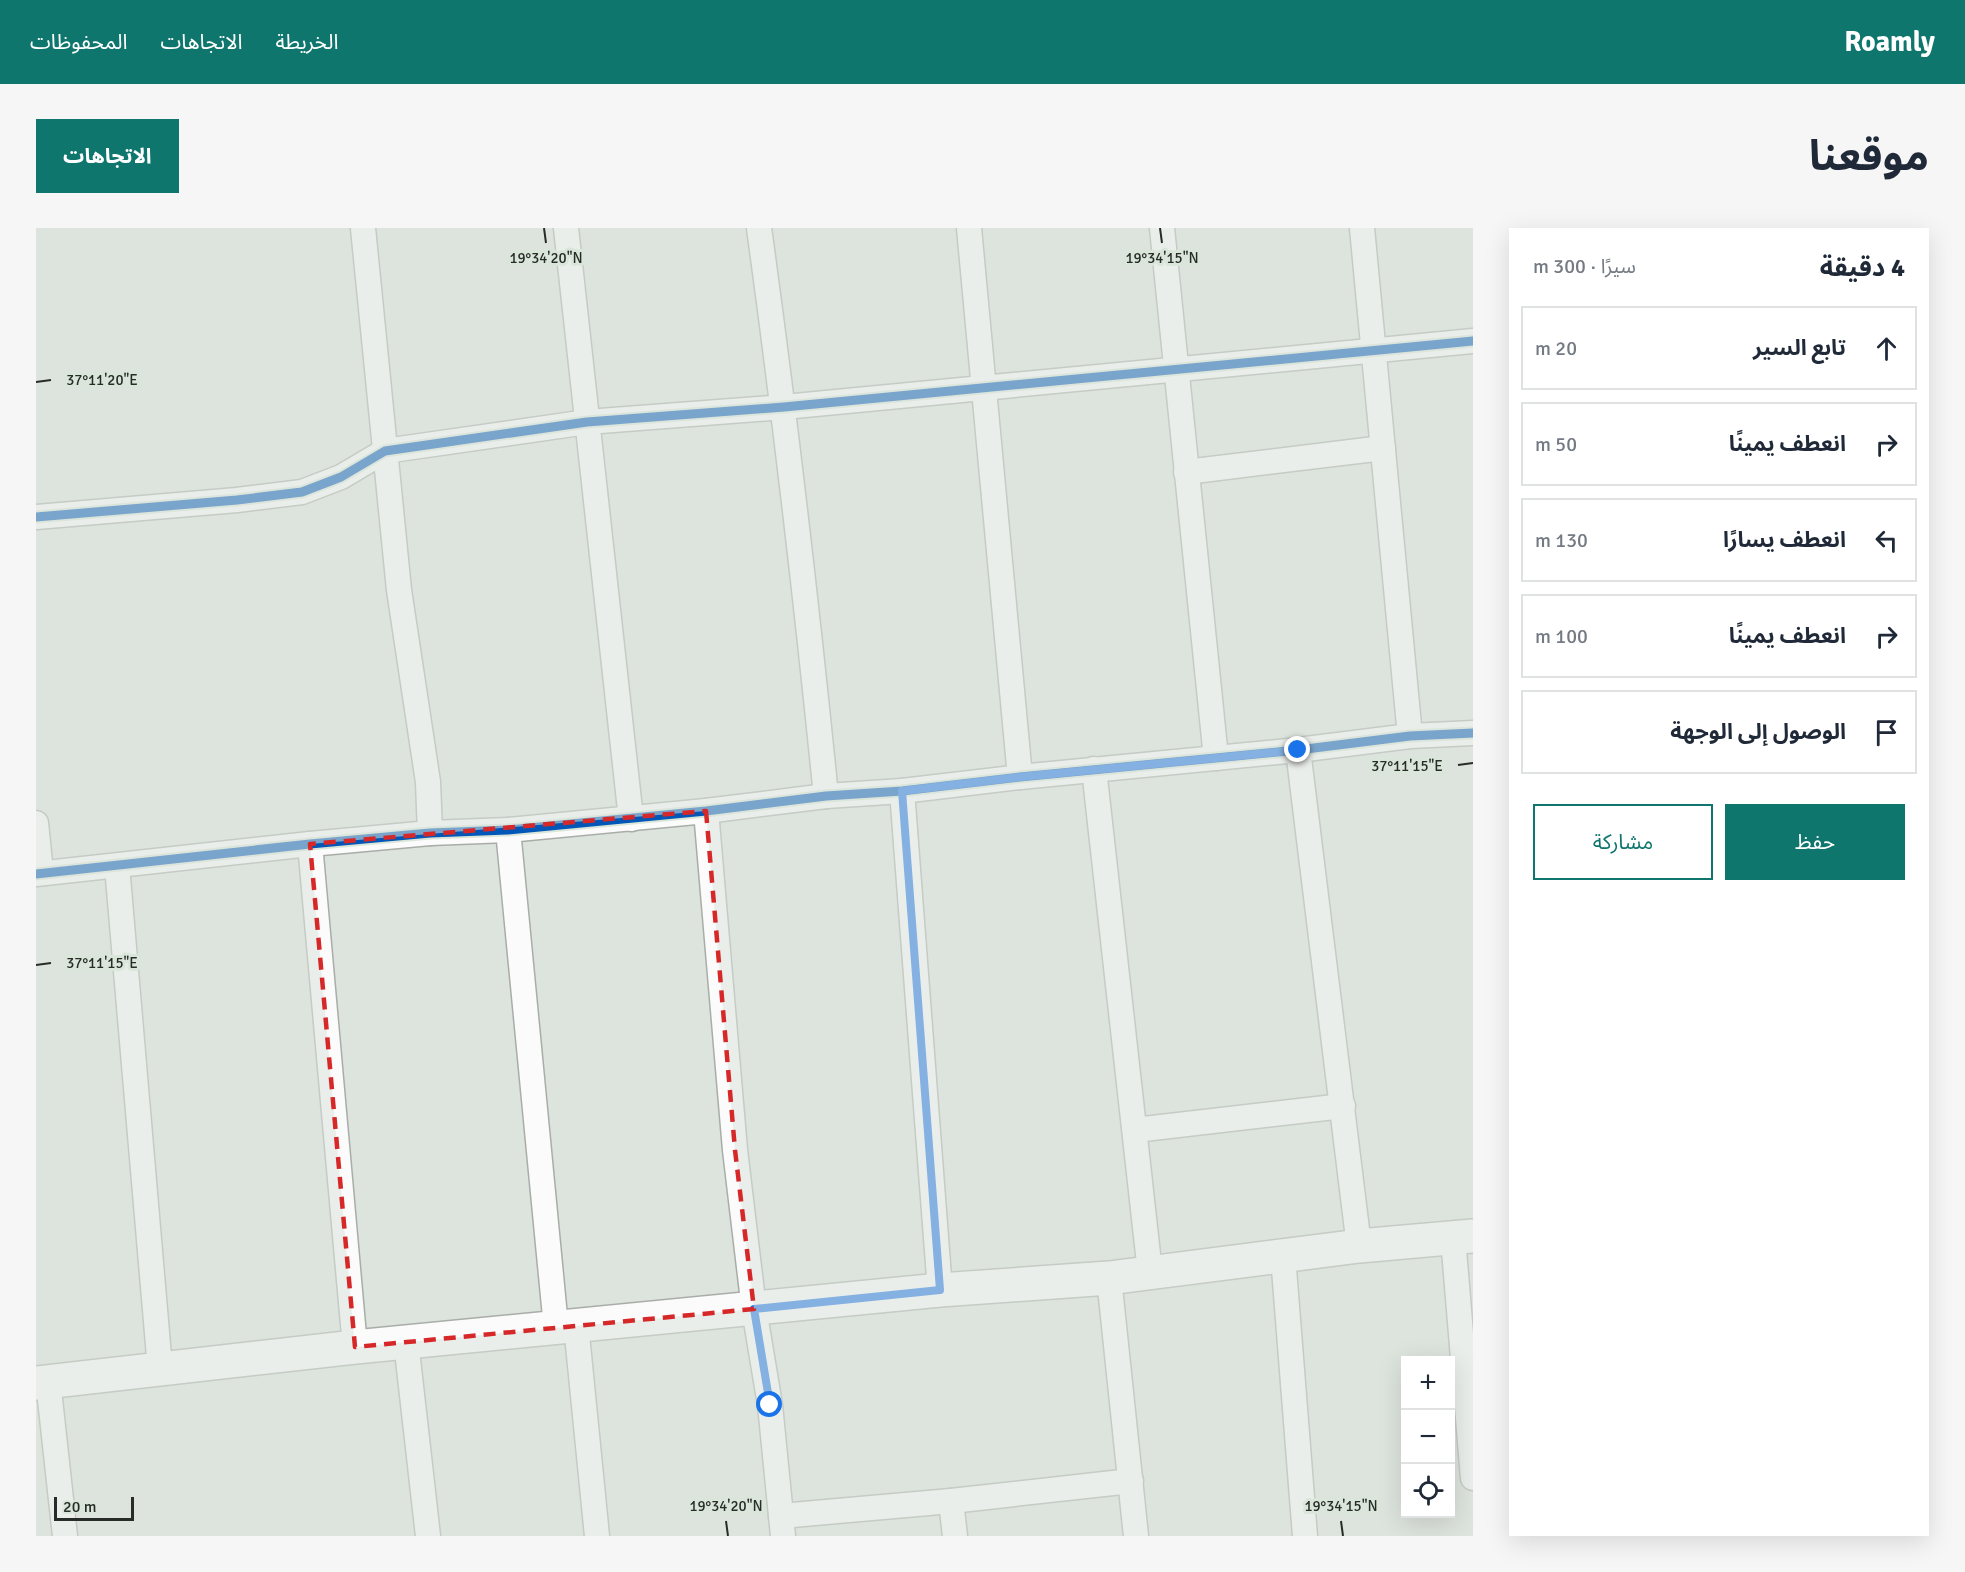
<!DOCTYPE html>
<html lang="ar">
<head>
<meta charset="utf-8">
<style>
	body { margin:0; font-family:Signika,"Noto Sans Arabic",sans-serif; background:#f6f6f7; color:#1f2937; direction:rtl }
	.controls { position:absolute; right:18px; bottom:18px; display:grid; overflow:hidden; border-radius:0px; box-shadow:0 6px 24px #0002 }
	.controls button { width:54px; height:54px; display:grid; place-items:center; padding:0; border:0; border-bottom:2px solid #e0e1e3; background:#fff; color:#1f2937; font:30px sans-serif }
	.scale { position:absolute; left:18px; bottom:15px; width:80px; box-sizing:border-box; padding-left:6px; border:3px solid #282c28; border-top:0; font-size:16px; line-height:21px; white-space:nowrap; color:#282c28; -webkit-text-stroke:4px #dbe6da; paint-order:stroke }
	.stop { position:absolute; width:18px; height:18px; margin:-14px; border:4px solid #1a73e8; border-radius:50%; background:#fff }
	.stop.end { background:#1a73e8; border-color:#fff; box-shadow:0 2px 6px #0008 }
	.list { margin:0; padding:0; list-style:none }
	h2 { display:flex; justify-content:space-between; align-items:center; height:78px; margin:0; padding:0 24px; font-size:26px }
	h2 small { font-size:20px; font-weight:400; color:#747a83 }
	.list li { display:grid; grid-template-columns:39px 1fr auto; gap:18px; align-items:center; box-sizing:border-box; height:84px; margin:0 12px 12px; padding:0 12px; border:2px solid #e0e1e3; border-radius:0px }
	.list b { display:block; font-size:22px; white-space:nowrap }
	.list em { font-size:20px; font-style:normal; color:#747a83 }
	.actions { display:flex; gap:12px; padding:18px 24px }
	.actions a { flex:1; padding:14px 0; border:2px solid #0f766e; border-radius:0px; text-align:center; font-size:21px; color:#0f766e }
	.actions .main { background:#0f766e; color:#fff }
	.icon { flex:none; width:33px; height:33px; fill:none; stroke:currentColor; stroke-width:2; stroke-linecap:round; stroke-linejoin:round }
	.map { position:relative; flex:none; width:1437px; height:1308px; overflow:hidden; direction:ltr; border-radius:0px }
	header { display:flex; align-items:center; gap:36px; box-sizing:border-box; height:84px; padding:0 30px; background:#0f766e; color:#fff }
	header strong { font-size:28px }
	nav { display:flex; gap:33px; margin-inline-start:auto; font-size:21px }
	.intro { display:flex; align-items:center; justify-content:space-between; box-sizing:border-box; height:144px; padding:0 36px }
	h1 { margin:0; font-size:42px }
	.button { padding:15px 27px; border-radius:0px; background:#0f766e; color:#fff; font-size:21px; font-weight:700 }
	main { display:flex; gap:36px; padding:0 36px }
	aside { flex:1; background:#fff; border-radius:0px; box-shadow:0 6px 24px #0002 }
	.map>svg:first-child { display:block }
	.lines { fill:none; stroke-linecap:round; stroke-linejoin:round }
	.street-casing { stroke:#a9ada8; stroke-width:27 }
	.secondary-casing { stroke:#a9ada8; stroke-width:36 }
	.street { stroke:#fafbfa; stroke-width:24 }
	.secondary { stroke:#fafbfa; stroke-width:33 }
	.cycleway-casing { stroke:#dbe6da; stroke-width:13 }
	.cycleway { stroke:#0057b8; stroke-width:9 }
	.route { stroke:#1a73e8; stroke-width:8 }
	.marked { fill:none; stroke:#d62828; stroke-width:4.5; stroke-dasharray:12 8; stroke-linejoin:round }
	.ticks { fill:none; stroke:#282c28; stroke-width:2 }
	.ticks-label { font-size:15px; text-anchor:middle; fill:#282c28; stroke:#dbe6da; stroke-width:6; stroke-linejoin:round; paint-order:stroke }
</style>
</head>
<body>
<header>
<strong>Roamly</strong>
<nav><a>الخريطة</a><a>الاتجاهات</a><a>المحفوظات</a></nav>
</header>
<div class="intro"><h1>موقعنا</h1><a class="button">الاتجاهات</a></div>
<main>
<aside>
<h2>4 دقيقة<small>سيرًا · 300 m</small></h2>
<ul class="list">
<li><svg class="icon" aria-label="ahead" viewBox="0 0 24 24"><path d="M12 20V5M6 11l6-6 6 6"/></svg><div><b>تابع السير</b></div><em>20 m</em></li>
<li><svg class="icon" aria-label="right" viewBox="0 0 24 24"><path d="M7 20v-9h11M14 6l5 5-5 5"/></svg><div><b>انعطف يمينًا</b></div><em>50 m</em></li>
<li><svg class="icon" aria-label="left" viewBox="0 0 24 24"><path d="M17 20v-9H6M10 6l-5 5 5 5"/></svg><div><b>انعطف يسارًا</b></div><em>130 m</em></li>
<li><svg class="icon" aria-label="right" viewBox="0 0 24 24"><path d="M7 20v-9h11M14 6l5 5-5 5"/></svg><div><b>انعطف يمينًا</b></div><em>100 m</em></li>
<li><svg class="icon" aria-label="arrive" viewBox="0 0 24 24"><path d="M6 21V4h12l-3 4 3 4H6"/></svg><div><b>الوصول إلى الوجهة</b></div></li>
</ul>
<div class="actions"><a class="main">حفظ</a><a>مشاركة</a></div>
</aside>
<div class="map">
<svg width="1437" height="1308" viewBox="0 0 1437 1308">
	<rect width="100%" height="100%" fill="#dde3dd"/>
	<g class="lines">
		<g class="street-casing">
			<g id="street">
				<path d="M 327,0 L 363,362 L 392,554 L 394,605"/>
				<path d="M 530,0 L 595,591"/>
				<path d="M 723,0 C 749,189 771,378 790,568"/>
				<path d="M 933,0 L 984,549"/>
				<path d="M 1126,0 L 1180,530"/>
				<path d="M 1326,0 L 1374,508"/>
				<path d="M 1150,244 L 1347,220"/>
				<path d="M 0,289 L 201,272 L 266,264 L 305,249 L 349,223 L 551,194 L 748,179 L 1437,113"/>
				<path d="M 1262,522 L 1323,1018"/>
				<path d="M 1058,541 L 1114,1044"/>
				<path d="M 866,563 L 904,1062"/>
				<path d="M 670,583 L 699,922 L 718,1081 L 734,1177 L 747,1308"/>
				<path d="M 0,595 L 5,645"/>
				<path d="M 472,602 L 520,1099"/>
				<path d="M 274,616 L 319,1119"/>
				<path d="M 81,638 L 124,1140"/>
				<path d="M 0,646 L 274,616 L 394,605 L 472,602 L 670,583 L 790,568 L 866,563 L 984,549 L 1262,522 L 1374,508 L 1437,505"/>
				<path d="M 1099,902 L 1307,878"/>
				<path d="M 1417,1010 L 1437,1250"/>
				<path d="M 1247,1028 L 1269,1308"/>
				<path d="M 1073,1050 L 1100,1308"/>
				<path d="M 540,1097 L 561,1308"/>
				<path d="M 370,1114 L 392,1308"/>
				<path d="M 12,1153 L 29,1308"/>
				<path d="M 915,1273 L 919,1308"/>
				<path d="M 745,1288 L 915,1273 L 1095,1253"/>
			</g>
		</g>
		<g class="secondary-casing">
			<path id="secondary" d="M 0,1155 L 319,1119 L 904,1062 L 1073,1050 L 1323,1018 L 1437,1008"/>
		</g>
		<use href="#street" class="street"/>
		<use href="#secondary" class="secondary"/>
		<g class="cycleway-casing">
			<g id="cycleway">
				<path d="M 0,289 L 201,272 L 266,264 L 305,249 L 349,223 L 551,194 L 748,179 L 1437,113"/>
				<path d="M 0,646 L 274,616 L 394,605 L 472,602 L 670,583 L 790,568 L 866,563 L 984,549 L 1262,522 L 1374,508 L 1437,505"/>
			</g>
		</g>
		<use href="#cycleway" class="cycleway"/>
	</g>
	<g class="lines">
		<path class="route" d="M 734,1177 L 718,1081 L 904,1062 L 866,563 L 984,549 L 1262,522"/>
	</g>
	<path d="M0 0H1437V1308H0ZM 670,583 L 699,922 L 718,1081 L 319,1119 L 274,616 Z" fill="#dde3dd" fill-opacity=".55" fill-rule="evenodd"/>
	<path class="marked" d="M 670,583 L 699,922 L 718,1081 L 319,1119 L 274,616 Z"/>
	<path class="ticks" d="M 508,0 L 510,15M 1124,0 L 1126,15M 0,154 L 15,152M 1422,537 L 1437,535M 0,737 L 15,735M 690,1293 L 692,1308M 1305,1293 L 1307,1308"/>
	<g class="ticks-label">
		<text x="510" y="35">19°34'20"N</text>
		<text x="1126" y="35">19°34'15"N</text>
		<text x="66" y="157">37°11'20"E</text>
		<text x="1371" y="543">37°11'15"E</text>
		<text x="66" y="740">37°11'15"E</text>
		<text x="690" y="1283">19°34'20"N</text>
		<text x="1305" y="1283">19°34'15"N</text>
	</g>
</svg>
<div class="controls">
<button>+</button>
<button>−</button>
<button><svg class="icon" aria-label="locate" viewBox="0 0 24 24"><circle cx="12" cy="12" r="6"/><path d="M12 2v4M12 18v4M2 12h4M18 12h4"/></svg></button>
</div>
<div class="scale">20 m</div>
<div class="stop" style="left:734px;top:1177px"></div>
<div class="stop end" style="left:1262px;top:522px"></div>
</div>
</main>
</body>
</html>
